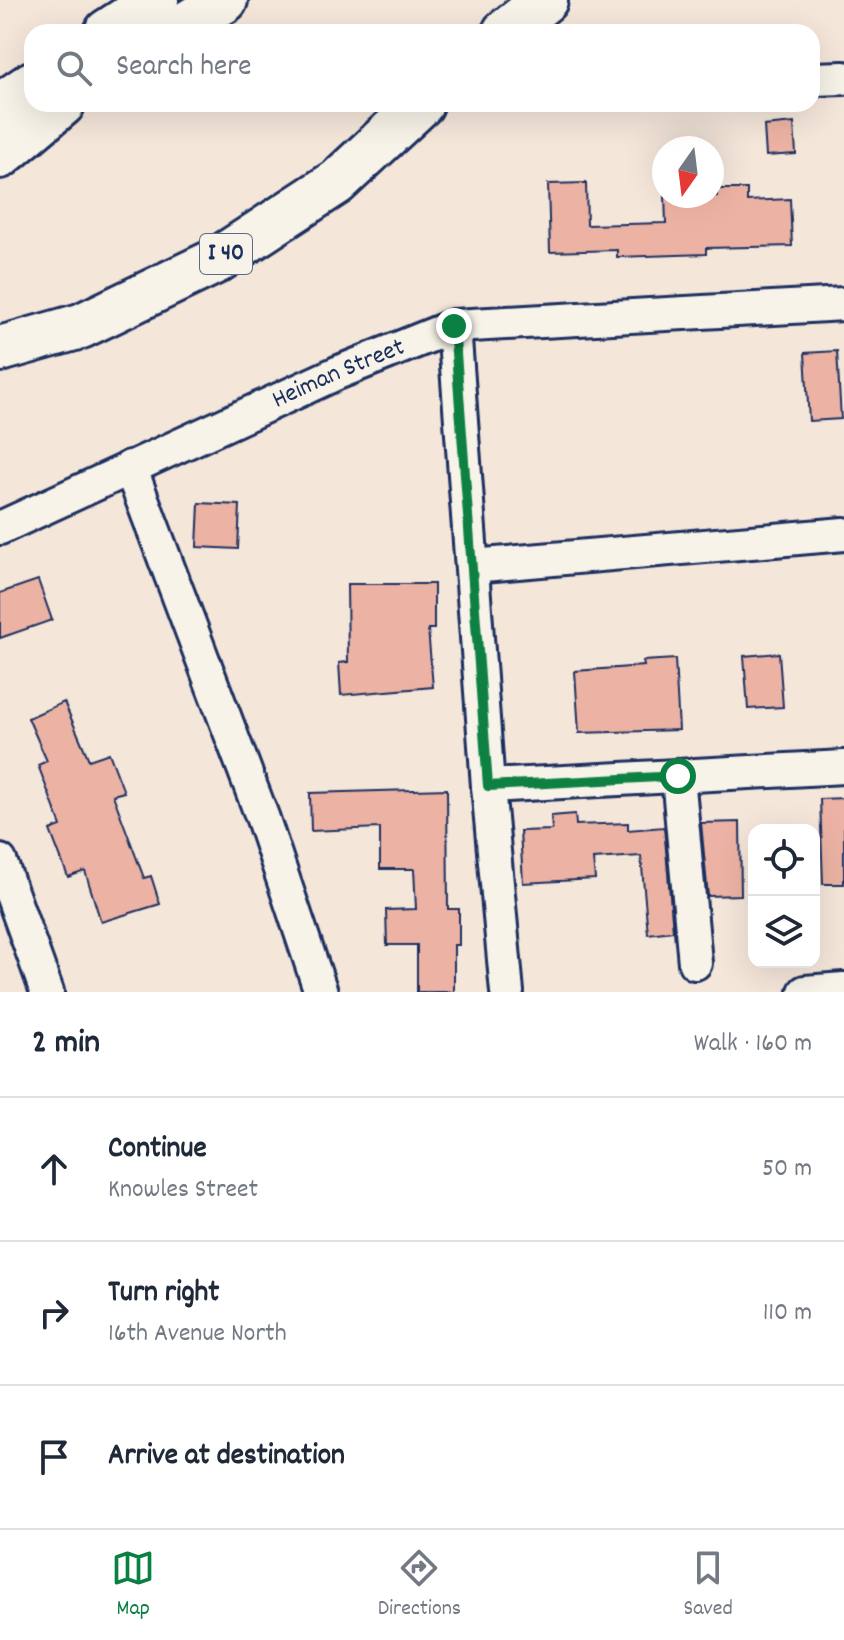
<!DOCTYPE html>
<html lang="en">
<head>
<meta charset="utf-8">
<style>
	body { margin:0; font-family:Dekko,sans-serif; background:#f6f6f7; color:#1f2937 }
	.controls { position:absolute; right:24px; bottom:24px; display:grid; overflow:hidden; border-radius:16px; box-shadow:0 8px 32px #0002 }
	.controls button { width:72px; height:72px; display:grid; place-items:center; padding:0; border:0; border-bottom:2px solid #e0e1e3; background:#fff; color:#1f2937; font:40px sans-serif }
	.compass { position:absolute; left:652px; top:136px; width:72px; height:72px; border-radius:50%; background:#fff; box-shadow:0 8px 32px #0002; rotate:194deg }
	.stop { position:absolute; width:24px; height:24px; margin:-18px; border:6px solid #0b8043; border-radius:50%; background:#fff }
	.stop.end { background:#0b8043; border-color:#fff; box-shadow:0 2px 8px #0008 }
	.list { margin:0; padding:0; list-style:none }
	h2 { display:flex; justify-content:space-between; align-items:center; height:104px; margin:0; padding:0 32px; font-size:34px }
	h2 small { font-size:26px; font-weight:400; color:#747a83 }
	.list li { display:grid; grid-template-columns:52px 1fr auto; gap:24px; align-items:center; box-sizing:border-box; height:144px; padding:0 32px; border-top:2px solid #e0e1e3 }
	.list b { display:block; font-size:30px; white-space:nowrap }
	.list p { margin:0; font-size:26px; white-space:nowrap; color:#747a83 }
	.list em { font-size:26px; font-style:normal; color:#747a83 }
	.icon { flex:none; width:44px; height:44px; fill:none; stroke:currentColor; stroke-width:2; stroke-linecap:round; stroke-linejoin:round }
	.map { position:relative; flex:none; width:844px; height:992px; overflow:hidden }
	.search { position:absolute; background:#fff; box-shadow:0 8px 32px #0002; left:24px; right:24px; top:24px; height:88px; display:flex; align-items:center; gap:20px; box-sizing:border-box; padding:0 28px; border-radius:24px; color:#747a83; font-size:30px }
	.sheet { height:536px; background:#fff }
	nav { display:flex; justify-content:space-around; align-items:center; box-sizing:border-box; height:112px; border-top:2px solid #e0e1e3; background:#fff; font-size:22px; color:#747a83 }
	nav a { display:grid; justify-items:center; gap:4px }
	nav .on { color:#0b8043 }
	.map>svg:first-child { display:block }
	.building { fill:#ecb3a4; stroke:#1b2f5e; stroke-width:2 }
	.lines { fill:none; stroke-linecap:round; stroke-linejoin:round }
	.minor-casing { stroke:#1b2f5e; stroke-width:38 }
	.highway-casing { stroke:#1b2f5e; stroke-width:50 }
	.minor { stroke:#f7f3e8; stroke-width:32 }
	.highway { stroke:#f7f3e8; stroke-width:44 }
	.route { stroke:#0b8043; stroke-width:10 }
	.labels { text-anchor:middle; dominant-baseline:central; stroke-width:7; stroke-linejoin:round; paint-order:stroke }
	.shield { fill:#f7f3e8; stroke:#5d6a87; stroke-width:2 }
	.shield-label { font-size:24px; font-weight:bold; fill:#1b2f5e }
	.street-label { font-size:26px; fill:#1b2f5e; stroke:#f7f3e8 }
</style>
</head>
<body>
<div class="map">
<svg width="844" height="992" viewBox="0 0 844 992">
	<rect width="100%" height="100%" fill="#f5e6da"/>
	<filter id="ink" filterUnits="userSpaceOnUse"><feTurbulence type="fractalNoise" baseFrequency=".0125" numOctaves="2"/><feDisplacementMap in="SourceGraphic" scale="16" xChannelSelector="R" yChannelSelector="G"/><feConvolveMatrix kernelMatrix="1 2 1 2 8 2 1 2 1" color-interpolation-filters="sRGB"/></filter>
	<g filter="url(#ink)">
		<g class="building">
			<path d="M 794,123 L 796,154 L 766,156 L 764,126 Z"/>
			<path d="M 586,183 L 587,225 L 666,223 L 665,196 L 717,196 L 717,189 L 747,189 L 747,201 L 790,199 L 792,246 L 706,248 L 706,254 L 617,257 L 617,250 L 550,252 L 548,184 Z"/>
			<path d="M 837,351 L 841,419 L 809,421 L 805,353 Z"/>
			<path d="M 199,503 L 240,505 L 238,549 L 197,547 Z"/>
			<path d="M 38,580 L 52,620 L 0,638 L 0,593 Z"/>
			<path d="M 347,584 L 434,584 L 434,629 L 428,629 L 433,687 L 341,695 L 339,663 L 348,662 Z"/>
			<path d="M 779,653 L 783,707 L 748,709 L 744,656 Z"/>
			<path d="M 675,659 L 679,730 L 579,733 L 575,671 L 644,666 L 643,661 Z"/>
			<path d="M 64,702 L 89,760 L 109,753 L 124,792 L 113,795 L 144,878 L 151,876 L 160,904 L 101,922 L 85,871 L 68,877 L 50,830 L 61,826 L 38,765 L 47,761 L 28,718 Z"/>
			<path d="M 447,789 L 448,909 L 459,909 L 459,945 L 454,945 L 454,992 L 417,992 L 417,945 L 387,945 L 386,910 L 416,909 L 414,869 L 380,869 L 380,828 L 311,831 L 310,793 Z"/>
			<path d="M 844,798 L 844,884 L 823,884 L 820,799 Z"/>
			<path d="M 575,814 L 576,825 L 628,823 L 628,830 L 664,827 L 673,931 L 648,934 L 641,856 L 593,859 L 595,879 L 523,883 L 520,831 L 552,830 L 551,816 Z"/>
			<path d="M 740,822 L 741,895 L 708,896 L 701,823 Z"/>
		</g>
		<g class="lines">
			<g class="minor-casing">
				<g id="minor">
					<path d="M 812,79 L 844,78"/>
					<path d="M 454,326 L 488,786 L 507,992"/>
					<path d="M 130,467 L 263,819 L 321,992"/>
					<path id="s1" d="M 0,528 L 337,373 L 454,326 L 844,304"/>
					<path d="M 472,566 L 844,534"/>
					<path d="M 678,776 L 695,963"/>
					<path d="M 488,786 L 844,767"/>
					<path d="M 0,861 L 47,992"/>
					<path d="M 805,992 L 844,989"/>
				</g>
			</g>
			<g class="highway-casing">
				<g id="highway">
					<path d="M 107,32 L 156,0"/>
					<path d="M 174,32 L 225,0"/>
					<path d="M 505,32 L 545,0"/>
					<path d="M 0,106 L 32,84"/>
					<path d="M 0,156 L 62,104"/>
					<path d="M 0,349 L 81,326 L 216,261 L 337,182 L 421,104"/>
				</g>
			</g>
			<use href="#minor" class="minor"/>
			<use href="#highway" class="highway"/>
		</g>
	</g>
	<g class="lines" filter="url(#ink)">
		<path class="route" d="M 454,326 L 488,786 L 678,776"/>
	</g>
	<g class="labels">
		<rect class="shield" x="200" y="234" width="52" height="40" rx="6"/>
		<g class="shield-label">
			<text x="226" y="254">I 40</text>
		</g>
		<g class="street-label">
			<text stroke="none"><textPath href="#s1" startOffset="372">Heiman Street</textPath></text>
		</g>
	</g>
</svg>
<div class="controls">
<button><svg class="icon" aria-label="locate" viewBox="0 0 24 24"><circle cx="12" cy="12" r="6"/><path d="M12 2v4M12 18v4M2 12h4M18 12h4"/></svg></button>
<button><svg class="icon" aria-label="layers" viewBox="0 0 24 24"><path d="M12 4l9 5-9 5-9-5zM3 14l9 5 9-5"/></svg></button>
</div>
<svg class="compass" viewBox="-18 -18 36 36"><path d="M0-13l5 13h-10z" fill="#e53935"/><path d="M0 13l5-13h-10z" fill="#747a83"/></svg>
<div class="stop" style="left:678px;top:776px"></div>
<div class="stop end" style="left:454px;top:326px"></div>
<div class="search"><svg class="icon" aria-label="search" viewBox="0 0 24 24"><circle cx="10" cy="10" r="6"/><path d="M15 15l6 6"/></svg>Search here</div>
</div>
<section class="sheet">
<h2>2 min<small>Walk · 160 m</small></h2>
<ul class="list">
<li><svg class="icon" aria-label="ahead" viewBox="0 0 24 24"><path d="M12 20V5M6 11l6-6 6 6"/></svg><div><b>Continue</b><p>Knowles Street</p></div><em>50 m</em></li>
<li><svg class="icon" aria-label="right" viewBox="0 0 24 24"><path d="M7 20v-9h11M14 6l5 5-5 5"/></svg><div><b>Turn right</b><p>16th Avenue North</p></div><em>110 m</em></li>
<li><svg class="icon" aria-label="arrive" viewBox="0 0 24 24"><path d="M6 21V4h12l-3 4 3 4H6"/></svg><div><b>Arrive at destination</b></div></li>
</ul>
</section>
<nav>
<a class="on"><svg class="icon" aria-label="map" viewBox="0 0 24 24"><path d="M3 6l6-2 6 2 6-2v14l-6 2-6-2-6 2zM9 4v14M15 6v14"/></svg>Map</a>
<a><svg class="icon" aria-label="directions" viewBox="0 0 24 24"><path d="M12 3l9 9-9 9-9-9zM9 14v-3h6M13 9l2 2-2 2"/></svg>Directions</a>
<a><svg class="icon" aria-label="saved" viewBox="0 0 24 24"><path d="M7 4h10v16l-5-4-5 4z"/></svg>Saved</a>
</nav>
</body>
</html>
